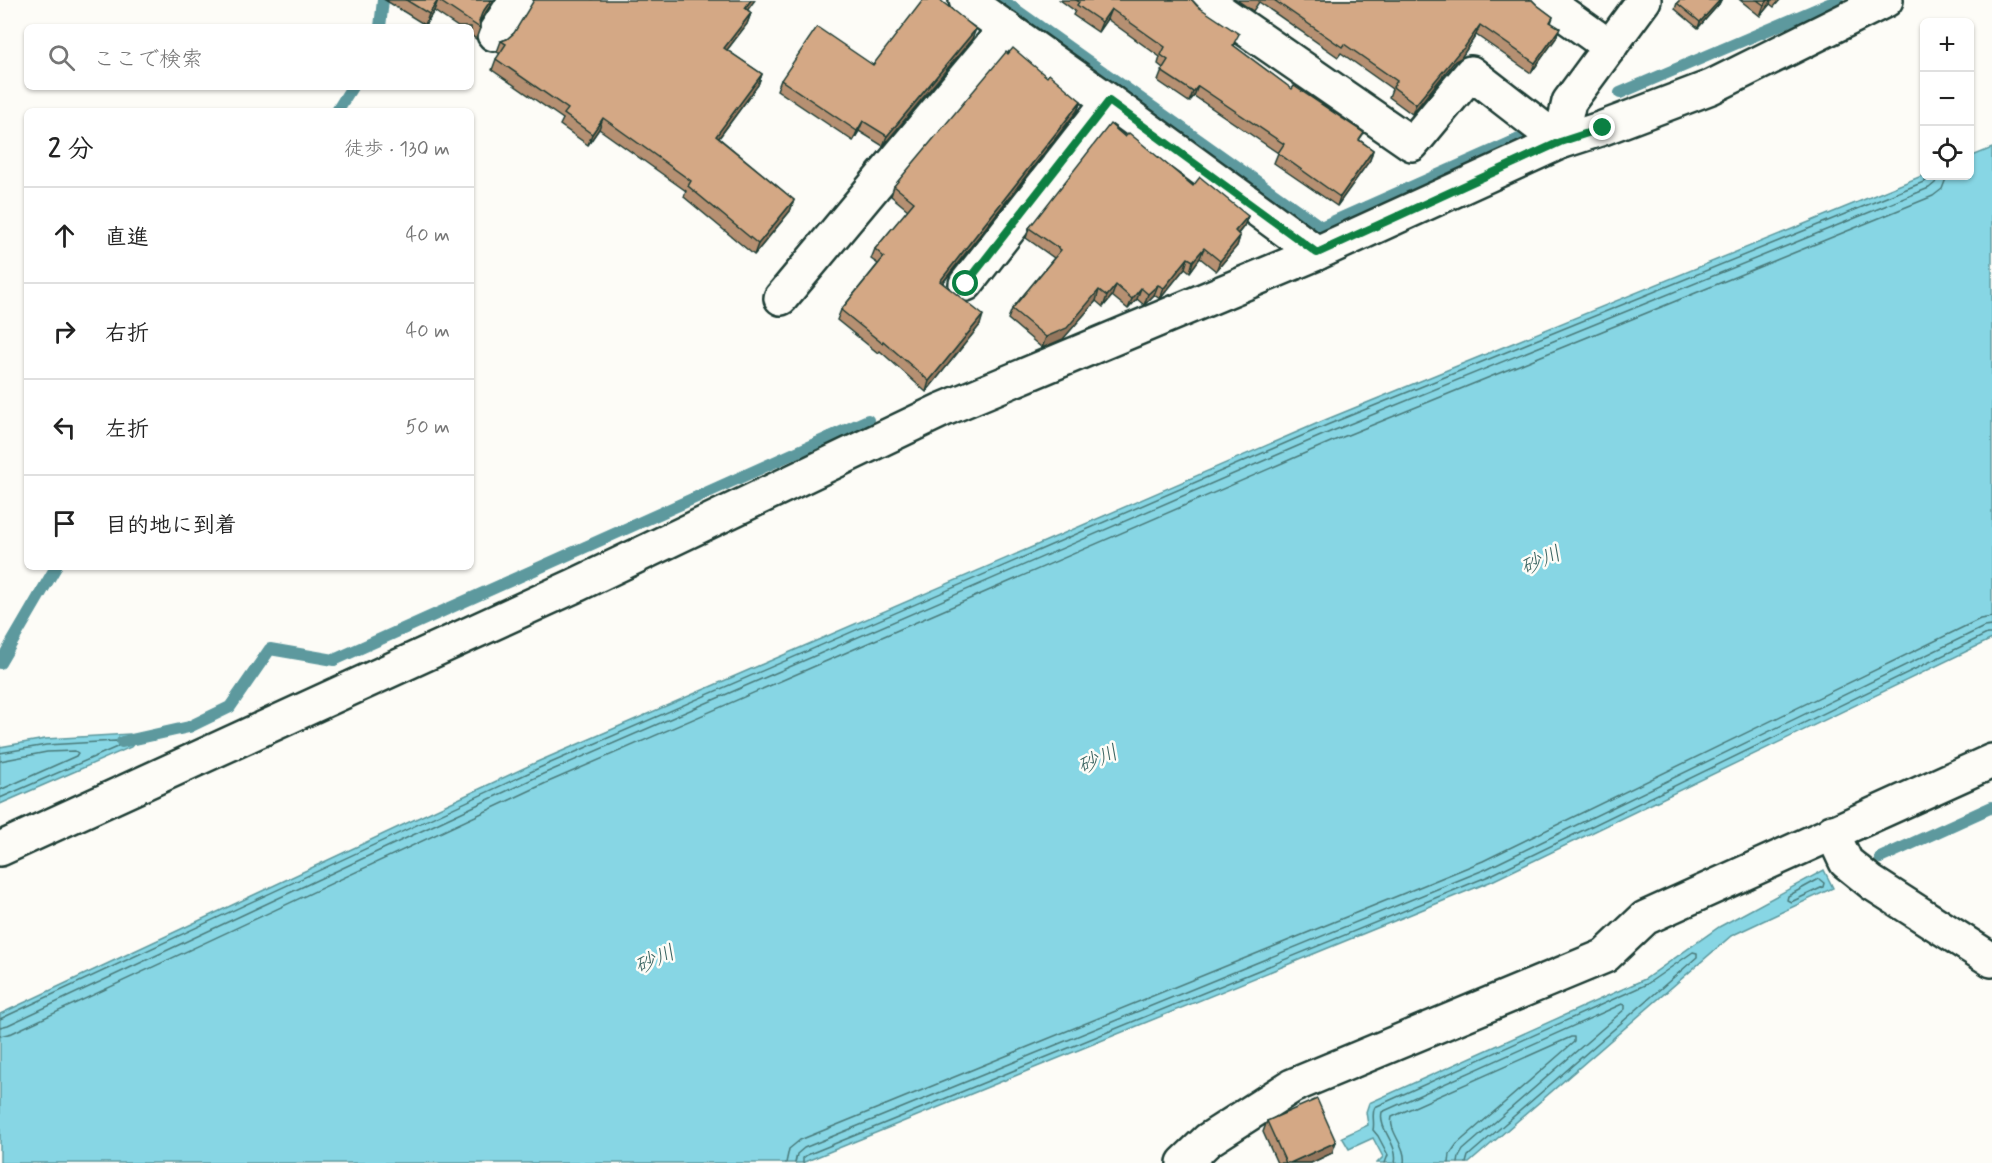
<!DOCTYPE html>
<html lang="ja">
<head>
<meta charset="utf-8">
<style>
	body { margin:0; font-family:Mynerve,"Klee One",sans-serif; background:#f2f2f2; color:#222 }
	.controls { position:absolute; right:18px; top:18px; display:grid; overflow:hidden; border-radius:9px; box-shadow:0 2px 4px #0004 }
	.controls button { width:54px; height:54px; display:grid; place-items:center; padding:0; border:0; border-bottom:2px solid #e0e0e0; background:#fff; color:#222; font:30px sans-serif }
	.stop { position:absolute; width:18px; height:18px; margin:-14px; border:4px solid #0b8043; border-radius:50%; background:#fff }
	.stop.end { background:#0b8043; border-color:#fff; box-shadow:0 2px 6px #0008 }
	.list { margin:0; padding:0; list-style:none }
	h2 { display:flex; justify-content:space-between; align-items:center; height:78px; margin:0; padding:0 24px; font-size:26px }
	h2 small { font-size:20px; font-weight:400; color:#767676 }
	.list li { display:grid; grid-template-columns:39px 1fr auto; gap:18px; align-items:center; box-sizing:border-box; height:96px; padding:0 24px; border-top:2px solid #e0e0e0 }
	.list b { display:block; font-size:22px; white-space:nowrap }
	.list em { font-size:20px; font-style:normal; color:#767676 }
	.icon { flex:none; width:33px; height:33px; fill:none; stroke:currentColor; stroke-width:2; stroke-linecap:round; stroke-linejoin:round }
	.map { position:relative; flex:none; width:1992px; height:1163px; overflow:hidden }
	.search { position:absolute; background:#fff; box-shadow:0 2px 4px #0004; left:24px; top:24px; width:450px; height:66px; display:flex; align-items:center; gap:15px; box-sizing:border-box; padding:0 21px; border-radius:9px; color:#767676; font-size:22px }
	.panel { position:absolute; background:#fff; box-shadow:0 2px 4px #0004; left:24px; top:108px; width:450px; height:462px; border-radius:9px }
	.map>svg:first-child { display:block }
	.water { fill:#87d6e4; stroke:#5d999e; stroke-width:1.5 }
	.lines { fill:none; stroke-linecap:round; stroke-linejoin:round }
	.shore { stroke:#497a7a; stroke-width:1.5 }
	.stream { stroke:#5d999e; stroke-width:12 }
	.street-casing { stroke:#1f3d34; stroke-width:38 }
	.street { stroke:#fdfcf7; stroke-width:33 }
	.wall { fill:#b69072; stroke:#1f3d34; stroke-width:1.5 }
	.shaded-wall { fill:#94765d; stroke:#1f3d34; stroke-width:1.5 }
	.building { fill:#d4a885; stroke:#1f3d34; stroke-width:1.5 }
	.route { stroke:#0b8043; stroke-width:8 }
	.labels { text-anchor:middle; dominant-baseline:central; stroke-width:5; stroke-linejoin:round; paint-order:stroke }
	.water-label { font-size:21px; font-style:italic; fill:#396360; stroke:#fdfcf7 }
</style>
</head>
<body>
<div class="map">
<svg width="1992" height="1163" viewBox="0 0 1992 1163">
	<rect width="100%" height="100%" fill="#fdfcf7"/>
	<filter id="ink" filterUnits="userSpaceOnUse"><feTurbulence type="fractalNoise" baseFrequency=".0167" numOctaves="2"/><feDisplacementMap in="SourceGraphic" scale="12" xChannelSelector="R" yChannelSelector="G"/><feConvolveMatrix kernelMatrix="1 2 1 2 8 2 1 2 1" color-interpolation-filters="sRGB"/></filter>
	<g filter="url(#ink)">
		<g class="water">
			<path d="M 1992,148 L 1992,639 L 1492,881 L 802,1163 L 0,1163 L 0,1014 L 537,762 L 1325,420 L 1924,175 L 1970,176 L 1970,157 Z"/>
			<path d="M 130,734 L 137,740 L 131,747 L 0,804 L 0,747 L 45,739 Z"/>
			<path d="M 1824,870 L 1833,888 L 1731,936 L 1469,1163 L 1377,1163 L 1383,1157 L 1373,1138 L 1349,1149 L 1342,1137 L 1368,1125 L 1366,1112 L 1369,1103 L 1645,979 L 1719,927 Z"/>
		</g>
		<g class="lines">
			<g class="shore">
				<path d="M 0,753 L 46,745 L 116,741 L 119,744 L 117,747 L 0,798"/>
				<path d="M 0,761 L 47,752 L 75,751 L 78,753 L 76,756 L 0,790"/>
				<path d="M 1819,879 L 1824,883 L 1823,887 L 1791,902 L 1787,900 L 1788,896 Z"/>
				<path d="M 0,1019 L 539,768 L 1327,425 L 1926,181 L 1930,176"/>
				<path d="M 0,1027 L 8,1025 L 543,774 L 1330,432 L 1929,188 L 1935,183 L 1938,176"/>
				<path d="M 0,1036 L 12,1033 L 546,783 L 1333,441 L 1933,196 L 1942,189 L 1947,176"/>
				<path d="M 786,1163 L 789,1149 L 800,1140 L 1483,861 L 1980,619 L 1992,617"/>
				<path d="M 795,1163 L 797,1154 L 804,1148 L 1486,869 L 1984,627 L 1992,626"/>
				<path d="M 803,1163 L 803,1158 L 807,1155 L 1489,876 L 1987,634 L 1992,634"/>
				<path d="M 1385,1163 L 1388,1155 L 1378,1136 L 1373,1130 C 1375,1122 1371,1114 1375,1107 L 1647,984 L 1693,952 L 1697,953 L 1697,957 L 1468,1156 L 1466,1163"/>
				<path d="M 1395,1163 C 1399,1144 1378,1130 1382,1112 L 1622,1004 L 1625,1005 L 1625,1009 L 1463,1150 L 1459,1157 L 1458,1163"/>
				<path d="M 1404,1163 C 1407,1146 1388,1132 1392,1117 L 1571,1037 L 1574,1037 L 1574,1042 L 1457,1144 L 1450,1154 L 1449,1163"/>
			</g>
			<g class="stream">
				<path d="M 1002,0 L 1321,227 L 1519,139"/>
				<path d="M 380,27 L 383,0"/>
				<path d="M 1620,93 L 1838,0"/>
				<path d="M 337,111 L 352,87"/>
				<path d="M 0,663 L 56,567"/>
				<path d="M 122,742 L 189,727 L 230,707 L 270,649 L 334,660 L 868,420"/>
				<path d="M 1880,858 L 1992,807"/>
			</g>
			<g class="street-casing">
				<g id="street">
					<path d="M 966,0 L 1109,101 L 1317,253"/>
					<path d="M 1204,0 L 1412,144 L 1471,73 L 1560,142 L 1569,102 L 1644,0"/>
					<path d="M 1544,0 L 1610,47"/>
					<path d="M 494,34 L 516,0"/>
					<path d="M 966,284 L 1109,101"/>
					<path d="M 781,298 L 1006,28"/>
					<path d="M 1832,832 L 1846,862 L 1872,883 L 1992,960"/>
					<path d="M 0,849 L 574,586 L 942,410 L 1317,253 L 1560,142 L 1603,128 L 1711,87 L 1886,0"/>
					<path d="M 1184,1163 L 1208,1140 L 1292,1086 L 1605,956 L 1645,918 L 1992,761"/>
				</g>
			</g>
			<use href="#street" class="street"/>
		</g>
		<g class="wall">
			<path d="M 385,0 L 494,0 L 480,22 L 480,28 L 476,39 L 471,35 L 471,27 L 458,27 L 434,11 L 425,25 Z"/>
			<path d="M 1060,0 L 1192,0 L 1235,44 L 1234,46 L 1373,150 L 1370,160 L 1337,206 L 1274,163 L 1278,153 L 1194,96 L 1189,102 L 1158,81 L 1163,68 L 1158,64 L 1160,57 L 1107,19 L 1098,32 L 1073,15 L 1075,11 Z"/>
			<path d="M 1237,0 L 1532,0 L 1537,5 L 1553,17 L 1551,23 L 1556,38 L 1531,73 L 1476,35 L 1461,58 L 1455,61 L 1412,114 L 1389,97 L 1392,89 L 1341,53 L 1338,57 L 1259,2 L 1253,11 Z"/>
			<path d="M 1680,0 L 1721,0 L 1719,4 L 1698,28 L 1675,9 L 1677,3 Z"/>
			<path d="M 1740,0 L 1780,0 L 1774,7 L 1770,4 L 1760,16 Z"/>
			<path d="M 748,10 L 751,13 L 747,24 L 727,50 L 762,74 L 758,85 L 719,138 L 794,200 L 790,211 L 754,255 L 684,197 L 686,191 L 599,129 L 588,145 L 560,125 L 563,119 L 492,70 L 496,59 L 500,54 L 497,52 L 501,41 L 507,39 L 514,33 Z"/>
			<path d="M 972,39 L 883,146 L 859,131 L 853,141 L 777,90 L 781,80 L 873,65 Z"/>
			<path d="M 1047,77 L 1081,101 L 1077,111 L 943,283 L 980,325 L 926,392 L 880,351 L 878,353 L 837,320 L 841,310 L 878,264 L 871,259 L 875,249 L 908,210 L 891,196 L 894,186 Z"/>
			<path d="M 1125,137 L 1193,186 L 1248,216 L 1244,226 L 1238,234 L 1240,236 L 1237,246 L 1216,271 L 1200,258 L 1190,272 L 1185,268 L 1160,299 L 1154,295 L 1144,305 L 1137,299 L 1128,309 L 1112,296 L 1103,307 L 1096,301 L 1063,339 L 1042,348 L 1008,319 L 1012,309 L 1054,258 L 1026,238 L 1029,228 Z"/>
			<path d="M 1267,1121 L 1332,1153 L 1311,1163 L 1277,1163 L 1263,1132 Z"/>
		</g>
		<g class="shaded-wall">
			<path d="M 438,0 L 434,11 L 425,25 L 429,14 Z"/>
			<path d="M 491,0 L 494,0 L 478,24 L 482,13 Z"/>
			<path d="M 751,0 L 755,0 L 741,19 L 745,8 Z"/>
			<path d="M 1720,0 L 1721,0 L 1719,4 L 1698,28 L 1700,22 Z"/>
			<path d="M 1768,0 L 1771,0 L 1770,4 L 1760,16 L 1764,5 Z"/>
			<path d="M 1111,9 L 1107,19 L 1098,32 L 1102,22 Z"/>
			<path d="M 751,13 L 747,24 L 720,59 L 724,48 Z"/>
			<path d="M 1480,25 L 1476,35 L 1461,58 L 1455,61 L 1412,114 L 1416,104 Z"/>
			<path d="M 1560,28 L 1556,38 L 1531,73 L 1535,63 Z"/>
			<path d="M 976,29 L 972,39 L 883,146 L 887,136 Z"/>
			<path d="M 762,74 L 758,85 L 712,147 L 716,136 Z"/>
			<path d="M 1198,86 L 1194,96 L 1189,102 L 1193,92 Z"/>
			<path d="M 1081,101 L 1077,111 L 936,291 L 940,281 Z"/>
			<path d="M 603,118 L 599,129 L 588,145 L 592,134 Z"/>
			<path d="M 863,121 L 859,131 L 853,141 L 857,131 Z"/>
			<path d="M 1373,150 L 1370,160 L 1337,206 L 1340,197 Z"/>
			<path d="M 794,200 L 790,211 L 754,255 L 758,244 Z"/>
			<path d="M 1248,216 L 1244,226 L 1231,242 L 1235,231 Z"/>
			<path d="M 1240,236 L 1237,246 L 1216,271 L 1220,261 Z"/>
			<path d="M 1204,248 L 1200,258 L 1190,272 L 1193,261 Z"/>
			<path d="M 1188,258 L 1185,268 L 1160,299 L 1164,288 Z"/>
			<path d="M 1116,285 L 1112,296 L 1103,307 L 1107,296 Z"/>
			<path d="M 1158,285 L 1154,295 L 1144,305 L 1148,294 Z"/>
			<path d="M 1141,288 L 1137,299 L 1128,309 L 1132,299 Z"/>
			<path d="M 1099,290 L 1096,301 L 1063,339 L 1042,348 L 1046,337 Z"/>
			<path d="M 983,315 L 980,325 L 926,392 L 929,381 Z"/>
			<path d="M 1336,1142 L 1332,1153 L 1311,1163 L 1290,1163 Z"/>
		</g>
		<g class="building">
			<path d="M 406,0 L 491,0 L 482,13 L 479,21 L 480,28 L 438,0 L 429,14 Z"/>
			<path d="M 534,0 L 751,0 L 745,8 L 751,13 L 724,48 L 762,74 L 716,136 L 794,200 L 758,244 L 688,186 L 691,181 L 603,118 L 592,134 L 564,114 L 568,109 L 496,59 L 506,44 L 501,41 L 507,39 L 514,33 Z"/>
			<path d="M 923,0 L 940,0 L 976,29 L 887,136 L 863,121 L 857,131 L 781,80 L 817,27 L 873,65 Z"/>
			<path d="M 1076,0 L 1192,0 L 1197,6 L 1239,34 L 1233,45 L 1292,89 L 1294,86 L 1364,133 L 1359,140 L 1373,150 L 1340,197 L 1278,153 L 1284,144 L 1198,86 L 1193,92 L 1161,71 L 1168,60 L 1161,55 L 1165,47 L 1111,9 L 1102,22 L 1077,5 L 1079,2 Z"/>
			<path d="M 1274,0 L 1532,0 L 1537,5 L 1553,17 L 1550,22 L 1560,28 L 1535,63 L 1480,25 L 1464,48 L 1459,52 L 1416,104 L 1393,87 L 1397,81 L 1344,44 L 1342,47 Z"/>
			<path d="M 1680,0 L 1720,0 L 1700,22 L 1677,3 Z"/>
			<path d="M 1757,0 L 1768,0 L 1764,5 Z"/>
			<path d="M 1013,48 L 1047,77 L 1049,74 L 1081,101 L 940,281 L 983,315 L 929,381 L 883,341 L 882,343 L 841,310 L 884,257 L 875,249 L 914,202 L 894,186 L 1006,52 L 1008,54 Z"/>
			<path d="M 1110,124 L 1125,137 L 1129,133 L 1193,186 L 1200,177 L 1248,216 L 1235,231 L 1240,236 L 1220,261 L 1204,248 L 1193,261 L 1188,258 L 1164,288 L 1158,285 L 1148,294 L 1141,288 L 1132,299 L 1116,285 L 1107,296 L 1099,290 L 1067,328 L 1046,337 L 1012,309 L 1061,250 L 1029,228 Z"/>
			<path d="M 1317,1099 L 1336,1142 L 1290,1163 L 1286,1163 L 1267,1121 Z"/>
		</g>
	</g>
	<g class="lines" filter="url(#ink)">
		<path class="route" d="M 966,284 L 1109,101 L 1317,253 L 1560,142 L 1603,128"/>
	</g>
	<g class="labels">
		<g class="water-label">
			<text transform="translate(1541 561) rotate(-24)">砂川</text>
			<text transform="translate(1098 760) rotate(-24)">砂川</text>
			<text transform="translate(655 960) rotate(-24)">砂川</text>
		</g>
	</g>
</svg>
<div class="controls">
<button>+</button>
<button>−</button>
<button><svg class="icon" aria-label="locate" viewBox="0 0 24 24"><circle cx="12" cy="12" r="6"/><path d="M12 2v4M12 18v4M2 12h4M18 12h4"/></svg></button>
</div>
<div class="stop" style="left:966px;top:284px"></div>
<div class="stop end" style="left:1603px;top:128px"></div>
<div class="search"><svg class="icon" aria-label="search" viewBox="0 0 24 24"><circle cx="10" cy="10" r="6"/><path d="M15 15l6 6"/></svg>ここで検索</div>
<section class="panel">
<h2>2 分<small>徒歩 · 130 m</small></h2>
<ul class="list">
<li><svg class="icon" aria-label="ahead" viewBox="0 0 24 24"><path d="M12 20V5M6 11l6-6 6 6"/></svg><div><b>直進</b></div><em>40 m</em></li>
<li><svg class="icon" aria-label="right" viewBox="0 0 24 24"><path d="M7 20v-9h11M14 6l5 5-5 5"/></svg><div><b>右折</b></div><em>40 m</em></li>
<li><svg class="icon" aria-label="left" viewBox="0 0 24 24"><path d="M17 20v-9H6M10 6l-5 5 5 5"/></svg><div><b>左折</b></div><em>50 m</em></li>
<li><svg class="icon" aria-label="arrive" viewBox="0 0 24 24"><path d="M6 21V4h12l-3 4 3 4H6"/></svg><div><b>目的地に到着</b></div></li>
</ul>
</section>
</div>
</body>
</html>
